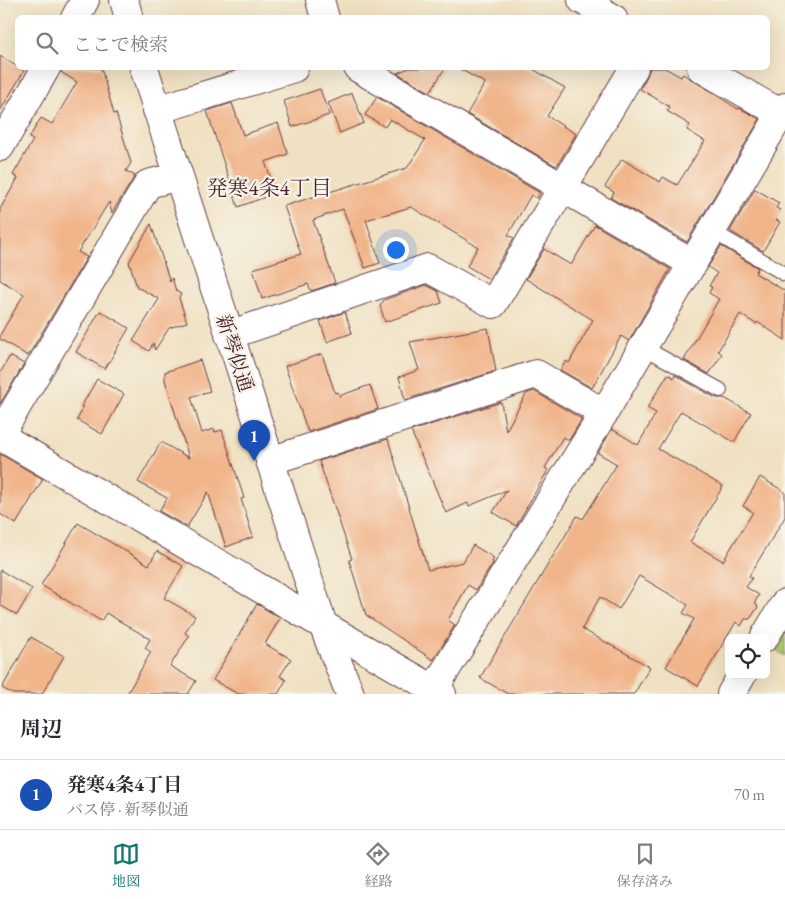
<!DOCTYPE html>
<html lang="ja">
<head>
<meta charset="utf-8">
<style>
	body { margin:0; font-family:"EB Garamond","Noto Serif JP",serif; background:#f7f7f7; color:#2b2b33 }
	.controls { position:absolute; right:15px; bottom:15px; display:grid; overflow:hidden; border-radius:8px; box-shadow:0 5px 20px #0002 }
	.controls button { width:45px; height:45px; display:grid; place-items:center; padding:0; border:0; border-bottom:1px solid #e1e1e2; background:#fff; color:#2b2b33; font:25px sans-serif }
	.you { position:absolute; left:395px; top:249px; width:18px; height:18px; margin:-12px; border:4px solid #fff; border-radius:50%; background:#1a73e8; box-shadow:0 0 0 8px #1a73e833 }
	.badge { display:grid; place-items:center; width:32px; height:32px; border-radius:50%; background:#0f766e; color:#fff; font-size:16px; font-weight:700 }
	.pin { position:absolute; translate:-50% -41px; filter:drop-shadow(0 1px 2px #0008) }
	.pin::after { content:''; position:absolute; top:26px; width:18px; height:15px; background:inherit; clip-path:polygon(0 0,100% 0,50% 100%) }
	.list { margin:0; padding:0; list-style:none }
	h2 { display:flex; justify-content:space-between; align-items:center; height:65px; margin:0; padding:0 20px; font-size:21px }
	h2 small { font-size:16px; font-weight:400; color:#7c7c81 }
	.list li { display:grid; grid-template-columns:32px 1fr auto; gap:15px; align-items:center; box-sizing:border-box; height:70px; padding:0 20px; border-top:1px solid #e1e1e2 }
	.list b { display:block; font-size:19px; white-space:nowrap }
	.list p { margin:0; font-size:16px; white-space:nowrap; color:#7c7c81 }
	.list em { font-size:16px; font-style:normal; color:#7c7c81 }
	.icon { flex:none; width:28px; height:28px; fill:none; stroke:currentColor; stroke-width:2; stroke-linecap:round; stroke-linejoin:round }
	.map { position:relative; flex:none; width:785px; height:694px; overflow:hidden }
	.search { position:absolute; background:#fff; box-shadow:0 5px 20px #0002; left:15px; right:15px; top:15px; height:55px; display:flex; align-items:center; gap:12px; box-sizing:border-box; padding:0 18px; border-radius:8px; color:#7c7c81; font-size:19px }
	.sheet { height:135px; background:#fff }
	nav { display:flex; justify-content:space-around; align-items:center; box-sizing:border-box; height:70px; border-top:1px solid #e1e1e2; background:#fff; font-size:14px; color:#7c7c81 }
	nav a { display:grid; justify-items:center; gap:2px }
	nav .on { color:#0f766e }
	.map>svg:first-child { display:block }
	.green { fill:#a9c76f; stroke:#7a734d }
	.building { fill:#f1b58b }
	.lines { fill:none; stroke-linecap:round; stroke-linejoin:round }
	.service-casing { stroke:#633c42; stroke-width:16 }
	.minor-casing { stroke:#633c42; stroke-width:30 }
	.tertiary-casing { stroke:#633c42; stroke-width:30 }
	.service { stroke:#fff; stroke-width:14 }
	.minor { stroke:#fff; stroke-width:28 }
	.tertiary { stroke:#fff; stroke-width:28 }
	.labels { text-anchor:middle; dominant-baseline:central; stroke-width:4.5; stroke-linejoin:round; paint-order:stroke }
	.street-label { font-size:20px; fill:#4a1f2b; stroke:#f7f3e8 }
	.neighbourhood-label { font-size:21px; fill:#4a1f2b; stroke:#f7f3e8 }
</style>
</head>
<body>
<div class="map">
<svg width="785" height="694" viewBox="0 0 785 694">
	<rect width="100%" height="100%" fill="#f7f3e8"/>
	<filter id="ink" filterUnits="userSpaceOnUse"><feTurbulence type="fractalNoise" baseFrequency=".02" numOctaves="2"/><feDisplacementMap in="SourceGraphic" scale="10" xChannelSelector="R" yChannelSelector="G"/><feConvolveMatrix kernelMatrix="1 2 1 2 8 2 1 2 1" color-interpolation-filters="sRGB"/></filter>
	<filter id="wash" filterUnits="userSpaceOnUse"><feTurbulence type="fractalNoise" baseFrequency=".0096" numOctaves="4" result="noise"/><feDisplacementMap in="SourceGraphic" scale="20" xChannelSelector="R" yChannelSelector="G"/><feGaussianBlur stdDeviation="1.12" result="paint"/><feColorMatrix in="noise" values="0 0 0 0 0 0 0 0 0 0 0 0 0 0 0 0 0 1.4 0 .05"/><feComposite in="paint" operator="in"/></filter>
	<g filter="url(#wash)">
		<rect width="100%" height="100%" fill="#f0e1c2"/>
		<path class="green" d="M 785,628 L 785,656 L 773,649 Z"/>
		<g id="blocks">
			<g class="building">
				<path d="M 0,56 L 24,71 L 0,111 Z"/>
				<path d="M 62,68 L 101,68 L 114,114 L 116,113 L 131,163 L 126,171 L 135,176 L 112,213 L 109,202 L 78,252 L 87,257 L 28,356 L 0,339 L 0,335 L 24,294 L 0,280 L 0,209 L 18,178 L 13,175 L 33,140 L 29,138 L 41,118 L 52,124 L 77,82 L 61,72 Z"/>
				<path d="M 409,68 L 445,68 L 430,92 L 397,73 Z"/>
				<path d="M 458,68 L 531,68 L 565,88 L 547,116 L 576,134 L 558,164 L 556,166 L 467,114 L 485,83 Z"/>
				<path d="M 650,68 L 665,68 L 681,77 L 683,74 L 738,109 L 739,108 L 760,119 L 687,242 L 611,198 L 614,192 L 605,187 L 622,159 L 660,182 L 663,177 L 677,185 L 705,141 L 687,130 L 690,125 L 667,111 L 670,107 L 640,89 L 647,76 Z"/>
				<path d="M 320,89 L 329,115 L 292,127 L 284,101 Z"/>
				<path d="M 352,93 L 364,123 L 340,133 L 328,103 Z"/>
				<path d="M 377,97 L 540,193 L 537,198 L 531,195 L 508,235 L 514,238 L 489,279 L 467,266 L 478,247 L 411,207 L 366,220 L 380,263 L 365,268 L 343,209 L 313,220 L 335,283 L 311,291 L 308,284 L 262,299 L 253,269 L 301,254 L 284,206 L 407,168 L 425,140 L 390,119 L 385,127 L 365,115 Z"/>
				<path d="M 232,103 L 243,135 L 278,123 L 288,154 L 265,162 L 276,193 L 238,207 L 207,111 Z"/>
				<path d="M 755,189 L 779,203 L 776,208 L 780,210 L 775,219 L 780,222 L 763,251 L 730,231 Z"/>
				<path d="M 151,224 L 170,282 L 172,278 L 176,291 L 181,294 L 179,298 L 187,322 L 169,328 L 155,350 L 153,343 L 149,351 L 133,341 L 159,299 L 137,287 L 129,262 Z"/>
				<path d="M 595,225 L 670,269 L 629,341 L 621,336 L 592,388 L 560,370 L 566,361 L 569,363 L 593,320 L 526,279 L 544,249 L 571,265 Z"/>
				<path d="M 721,246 L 758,268 L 755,273 L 785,291 L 785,340 L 757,322 L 756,324 L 740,314 L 718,351 L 722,354 L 709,374 L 684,360 L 719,299 L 709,293 L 712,287 L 709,286 L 717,273 L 708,267 Z"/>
				<path d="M 426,285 L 438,291 L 442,303 L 385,322 L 380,306 L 384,300 Z"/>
				<path d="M 100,311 L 129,328 L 105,369 L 76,352 Z"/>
				<path d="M 345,312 L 352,333 L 327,342 L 320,321 Z"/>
				<path d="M 488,328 L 496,371 L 405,400 L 399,377 L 419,370 L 410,342 Z"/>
				<path d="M 322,354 L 335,393 L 338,392 L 339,396 L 370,385 L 378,409 L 308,432 L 285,366 Z"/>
				<path d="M 10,356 L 24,364 L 0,404 L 0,373 Z"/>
				<path d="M 200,360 L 210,391 L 191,397 L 202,433 L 214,429 L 215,432 L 222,430 L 244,498 L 241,499 L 253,537 L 226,547 L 208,492 L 187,527 L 159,511 L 167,498 L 138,482 L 161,442 L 189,458 L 165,380 L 165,372 Z"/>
				<path d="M 668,374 L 674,378 L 675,375 L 716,398 L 724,398 L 751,413 L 734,442 L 681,411 L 658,449 L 723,486 L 690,542 L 723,561 L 753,512 L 743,506 L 760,477 L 785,492 L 785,517 L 749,576 L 752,578 L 746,587 L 759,595 L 755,602 L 758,607 L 750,619 L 745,619 L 741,626 L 736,622 L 698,686 L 666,667 L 694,619 L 683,613 L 688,605 L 639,576 L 619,609 L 600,597 L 582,629 L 650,667 L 634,694 L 508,694 L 480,678 L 577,516 L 583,519 L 617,464 L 598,453 L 612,429 L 638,445 L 656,413 L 647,408 Z"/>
				<path d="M 97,379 L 124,394 L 102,434 L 77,420 L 83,408 L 81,407 Z"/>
				<path d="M 534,391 L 582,419 L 569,440 L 563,437 L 545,468 L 548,470 L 516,526 L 493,512 L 507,490 L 469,506 L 468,503 L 446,513 L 411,431 L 501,402 L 506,431 L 526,394 Z"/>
				<path d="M 388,439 L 428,570 L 463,562 L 473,545 L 494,558 L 492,562 L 493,563 L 476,590 L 468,585 L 448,620 L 455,625 L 433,660 L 366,615 L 349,560 L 352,559 L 319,461 Z"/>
				<path d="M 0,454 L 43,479 L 16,524 L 0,514 Z"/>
				<path d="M 78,523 L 149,565 L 157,551 L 183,566 L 164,598 L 195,616 L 185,633 L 189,636 L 170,666 L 196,681 L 188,694 L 127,694 L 151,652 L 145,648 L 150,639 L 106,613 L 101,621 L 41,585 Z"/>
				<path d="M 0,570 L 32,589 L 17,615 L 0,605 Z"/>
				<path d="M 257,604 L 280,618 L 265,644 L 291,659 L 280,676 L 286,680 L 278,694 L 238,694 L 213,680 Z"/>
				<path d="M 31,637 L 64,656 L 42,694 L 13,694 L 2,688 Z"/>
			</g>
		</g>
	</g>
	<g filter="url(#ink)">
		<use href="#blocks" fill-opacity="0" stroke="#633c42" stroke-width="1"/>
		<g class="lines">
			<g class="service-casing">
				<g id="service">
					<path d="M 712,231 L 785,274"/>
					<path d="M 643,347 L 720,390"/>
				</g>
			</g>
			<g class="minor-casing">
				<g id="minor">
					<path d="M 320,0 L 325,18"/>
					<path d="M 582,0 L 613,18"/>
					<path d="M 75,18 L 85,0"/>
					<path d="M 358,68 L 693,264"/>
					<path d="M 701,68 L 785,116"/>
					<path d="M 157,110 L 294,68"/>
					<path d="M 0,147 L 46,68"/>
					<path d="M 229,335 L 428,268 L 493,304 L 634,68"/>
					<path d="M 0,435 L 148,184 L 179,176"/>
					<path d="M 0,436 L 323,625"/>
					<path d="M 270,461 L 536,374 L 604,413"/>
					<path d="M 764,638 L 785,603"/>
					<path d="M 434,689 L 604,413 L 785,107"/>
					<path d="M 731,694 L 742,675"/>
				</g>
			</g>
			<g class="tertiary-casing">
				<g id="tertiary">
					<path d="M 124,0 L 129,18"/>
					<path d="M 144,68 L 323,625 L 350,694"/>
					<path d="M 323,625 L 442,694"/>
				</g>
			</g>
			<use href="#service" class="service"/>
			<use href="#minor" class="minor"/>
			<use href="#tertiary" class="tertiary"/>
		</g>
	</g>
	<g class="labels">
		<g class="street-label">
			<text transform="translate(235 353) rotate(72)">新琴似通</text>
		</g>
		<g class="neighbourhood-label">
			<text x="269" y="187">発寒4条4丁目</text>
		</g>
	</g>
</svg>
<div class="controls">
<button><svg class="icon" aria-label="locate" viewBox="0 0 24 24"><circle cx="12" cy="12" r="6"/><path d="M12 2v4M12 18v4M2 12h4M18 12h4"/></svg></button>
</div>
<div class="you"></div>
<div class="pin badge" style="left:254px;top:461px;background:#1a4fb4">1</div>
<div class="search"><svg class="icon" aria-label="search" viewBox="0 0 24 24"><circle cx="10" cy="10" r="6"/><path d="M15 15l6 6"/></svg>ここで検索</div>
</div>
<section class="sheet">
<h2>周辺<small></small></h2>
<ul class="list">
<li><span class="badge" style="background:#1a4fb4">1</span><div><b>発寒4条4丁目</b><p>バス停 · 新琴似通</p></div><em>70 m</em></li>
</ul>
</section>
<nav>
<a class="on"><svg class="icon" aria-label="map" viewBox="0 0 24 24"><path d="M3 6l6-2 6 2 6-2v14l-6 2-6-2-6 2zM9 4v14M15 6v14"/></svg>地図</a>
<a><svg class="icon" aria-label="directions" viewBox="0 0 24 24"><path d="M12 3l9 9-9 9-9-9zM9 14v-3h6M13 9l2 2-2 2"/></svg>経路</a>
<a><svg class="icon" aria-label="saved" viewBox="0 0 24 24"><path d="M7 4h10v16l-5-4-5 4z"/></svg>保存済み</a>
</nav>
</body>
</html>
